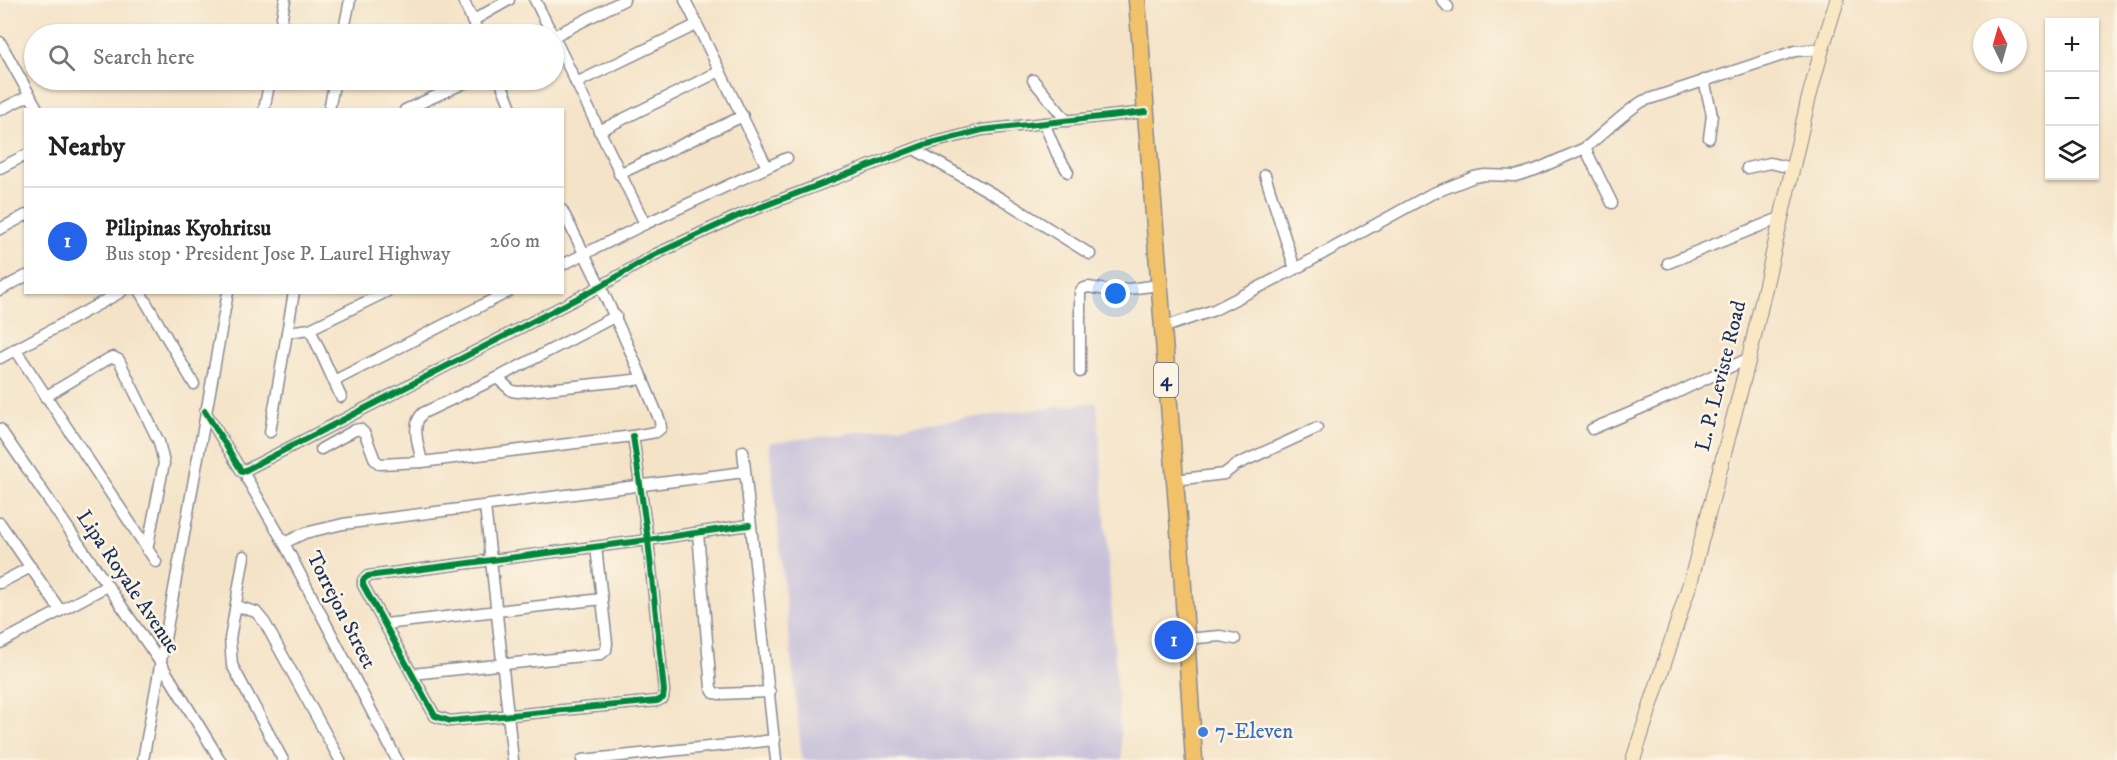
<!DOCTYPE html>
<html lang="en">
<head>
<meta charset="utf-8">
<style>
	body { margin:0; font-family:"IM FELL DW Pica",serif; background:#f2f2f2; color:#222 }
	.controls { position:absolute; right:18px; top:18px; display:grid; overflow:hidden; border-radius:0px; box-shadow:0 2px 4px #0004 }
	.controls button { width:54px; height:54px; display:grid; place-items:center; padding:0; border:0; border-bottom:2px solid #e0e0e0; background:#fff; color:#222; font:30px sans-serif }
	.compass { position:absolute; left:1973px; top:18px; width:54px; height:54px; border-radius:50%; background:#fff; box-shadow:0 2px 4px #0004; rotate:355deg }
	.you { position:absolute; left:1116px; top:294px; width:21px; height:21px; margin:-15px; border:4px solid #fff; border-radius:50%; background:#1a73e8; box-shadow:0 0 0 9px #1a73e833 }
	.badge { display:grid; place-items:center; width:39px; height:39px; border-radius:50%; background:#2563eb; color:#fff; font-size:20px; font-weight:700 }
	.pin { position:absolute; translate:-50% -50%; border:3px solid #fff; box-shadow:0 2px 6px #0006 }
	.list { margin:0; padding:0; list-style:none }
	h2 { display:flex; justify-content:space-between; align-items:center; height:78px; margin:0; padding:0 24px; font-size:26px }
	h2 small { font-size:20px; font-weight:400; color:#767676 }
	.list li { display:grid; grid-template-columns:39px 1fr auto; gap:18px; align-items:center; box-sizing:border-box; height:108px; padding:0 24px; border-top:2px solid #e0e0e0 }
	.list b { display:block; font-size:22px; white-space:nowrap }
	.list p { margin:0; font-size:20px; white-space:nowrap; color:#767676 }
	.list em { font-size:20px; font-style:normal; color:#767676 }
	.icon { flex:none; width:33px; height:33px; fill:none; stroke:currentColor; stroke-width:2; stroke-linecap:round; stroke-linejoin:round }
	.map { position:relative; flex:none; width:2117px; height:760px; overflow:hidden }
	.search { position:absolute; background:#fff; box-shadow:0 2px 4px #0004; left:24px; top:24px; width:540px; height:66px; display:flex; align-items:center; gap:15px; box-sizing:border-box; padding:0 21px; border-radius:33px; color:#767676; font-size:22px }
	.panel { position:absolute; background:#fff; box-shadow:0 2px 4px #0004; left:24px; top:108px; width:540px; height:186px; border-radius:0px }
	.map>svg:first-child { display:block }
	.industrial { fill:#c6c0da }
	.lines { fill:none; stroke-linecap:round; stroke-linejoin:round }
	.minor-casing { stroke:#888992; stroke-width:13 }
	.secondary-casing { stroke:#888992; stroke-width:16 }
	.trunk-casing { stroke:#888992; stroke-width:19 }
	.minor { stroke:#fff; stroke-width:10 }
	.secondary { stroke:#fae7c3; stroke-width:14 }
	.trunk { stroke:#f2c26a; stroke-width:16 }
	.cycleway-casing { stroke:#fcf5e5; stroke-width:10 }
	.cycleway { stroke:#00873e; stroke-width:6 }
	.shop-dot { fill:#3f7fe0; stroke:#fcf5e5; stroke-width:2 }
	.labels { text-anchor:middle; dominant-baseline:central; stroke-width:5; stroke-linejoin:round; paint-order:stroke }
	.shield { fill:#fcf5e5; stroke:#5e6a86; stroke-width:1.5 }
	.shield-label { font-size:20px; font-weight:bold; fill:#1b2f5e }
	.street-label { font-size:21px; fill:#1b2f5e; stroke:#fcf5e5 }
	.shop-label { font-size:21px; fill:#366cbe; stroke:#fcf5e5; text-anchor:start }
</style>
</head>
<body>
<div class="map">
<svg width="2117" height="760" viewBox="0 0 2117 760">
	<rect width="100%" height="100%" fill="#fcf5e5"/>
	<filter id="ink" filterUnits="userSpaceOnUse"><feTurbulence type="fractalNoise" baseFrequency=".0167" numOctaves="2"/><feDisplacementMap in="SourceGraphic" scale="12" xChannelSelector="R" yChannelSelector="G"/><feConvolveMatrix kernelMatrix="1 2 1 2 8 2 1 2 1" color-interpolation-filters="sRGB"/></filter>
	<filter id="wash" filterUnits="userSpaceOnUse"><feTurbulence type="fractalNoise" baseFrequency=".008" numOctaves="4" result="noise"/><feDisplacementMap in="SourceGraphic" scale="24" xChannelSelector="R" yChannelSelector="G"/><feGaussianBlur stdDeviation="1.35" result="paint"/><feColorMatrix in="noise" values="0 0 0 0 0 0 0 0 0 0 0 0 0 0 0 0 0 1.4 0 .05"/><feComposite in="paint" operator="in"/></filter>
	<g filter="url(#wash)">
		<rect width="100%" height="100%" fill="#f4e3c7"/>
		<path class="industrial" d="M 1097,402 L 1122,760 L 802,760 L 769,443 Z"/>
	</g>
	<g filter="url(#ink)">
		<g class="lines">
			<g class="minor-casing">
				<g id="minor">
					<path d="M 463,0 L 479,34"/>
					<path d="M 535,0 L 552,34"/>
					<path d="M 685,0 L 767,167"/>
					<path d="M 1442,0 L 1448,7"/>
					<path d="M 472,21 L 509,0"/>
					<path d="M 279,34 L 285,0"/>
					<path d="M 343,34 L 350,0"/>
					<path d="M 554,36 L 624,0"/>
					<path d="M 554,37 L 645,224"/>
					<path d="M 0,42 L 38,110"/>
					<path d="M 500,80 L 512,110"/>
					<path d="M 1033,80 L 1067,121"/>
					<path d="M 1704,80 L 1712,115 L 1709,138"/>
					<path d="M 576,83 L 696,25"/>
					<path d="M 0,110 L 30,95"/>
					<path d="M 264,110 L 270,80"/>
					<path d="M 329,110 L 335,80"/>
					<path d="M 405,110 L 471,80"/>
					<path d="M 1044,123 L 1057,154 L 1068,172"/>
					<path d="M 599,131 L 720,71"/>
					<path d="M 1585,148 C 1604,133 1622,114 1643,101 L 1795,51 L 1822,49"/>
					<path d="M 914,149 L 1000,198 L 1090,254"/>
					<path d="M 0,168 L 26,155"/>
					<path d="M 1747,168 L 1770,163 L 1792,168"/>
					<path d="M 619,174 L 743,116"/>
					<path d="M 0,229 L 26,215"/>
					<path d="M 1668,263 L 1780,218"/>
					<path d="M 562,265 L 645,224 L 787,158"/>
					<path d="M 1295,269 L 1431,194 L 1474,177 L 1485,175 L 1515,176 L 1535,170 L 1585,148 L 1612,203"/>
					<path d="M 0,290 L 26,276"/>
					<path d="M 140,292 L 194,384"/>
					<path d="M 1162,328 L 1214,310 L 1295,269 L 1265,175"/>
					<path d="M 310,329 L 341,397"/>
					<path d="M 287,332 L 310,329 L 386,292"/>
					<path d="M 15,349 L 156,562"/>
					<path d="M 0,358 L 121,292"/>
					<path d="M 1080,372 L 1080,292 L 1082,289 L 1088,287 L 1113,291 L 1159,285"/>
					<path d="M 497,378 L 512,391 L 518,392 L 643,379"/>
					<path d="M 334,381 L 508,292"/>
					<path d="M 45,397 L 108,359 L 113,357 L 119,360 L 159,442 L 164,463 L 147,550"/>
					<path d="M 205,411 L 242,472 L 601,286 L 654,255 L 740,215 L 924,145 L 982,130 L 1146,112"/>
					<path d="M 0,429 L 160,662 L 220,760"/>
					<path d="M 1592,429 L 1670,396 L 1749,358"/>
					<path d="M 270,432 L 294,292"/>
					<path d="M 633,436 L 648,540 L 664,691 L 663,698 L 657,701 L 450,721 L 435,716 L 363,585 L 363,580 L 368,576 L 648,540 L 749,525"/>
					<path d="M 321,449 L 355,430 L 360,429 L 365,434 L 375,460 L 380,464 L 422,462 L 633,436 L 656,432 L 661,428 L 660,421 C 631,349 598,279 562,210"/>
					<path d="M 743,451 L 776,760"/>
					<path d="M 422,462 C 419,447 410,424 423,413 L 497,378 L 616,316"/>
					<path d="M 247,479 L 284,543 L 397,760"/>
					<path d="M 1175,480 L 1224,474 L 1236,465 L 1317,428"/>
					<path d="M 485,506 L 513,760"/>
					<path d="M 0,523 L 60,610"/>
					<path d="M 698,533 L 711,688 L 714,693 L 720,694 L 770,692"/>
					<path d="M 284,543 L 305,533 L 343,524 L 744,472"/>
					<path d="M 244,556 L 230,639 L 232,665 L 283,760"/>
					<path d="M 0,583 L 31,567"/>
					<path d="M 236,606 L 256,612 L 265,623 L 340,760"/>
					<path d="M 385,624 L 602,599"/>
					<path d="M 1186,639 L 1220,636 L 1235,639"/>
					<path d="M 0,643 L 107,586"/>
					<path d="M 412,674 L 601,654 L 606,650 L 607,643 L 596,547"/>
					<path d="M 143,760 L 228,292"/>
					<path d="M 582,760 L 775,740"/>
				</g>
			</g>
			<g class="secondary-casing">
				<path id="secondary" d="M 1633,760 L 1691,580 L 1749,358 L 1808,101 L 1822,49 L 1837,0"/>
			</g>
			<g class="trunk-casing">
				<path id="trunk" d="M 1137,0 L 1181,556 L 1194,760"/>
			</g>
			<use href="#minor" class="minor"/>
			<use href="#secondary" class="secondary"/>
			<use href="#trunk" class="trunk"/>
			<g class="cycleway-casing">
				<g id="cycleway">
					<path d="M 205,411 L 242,472 L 601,286 L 654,255 L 740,215 L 924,145 L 982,130 L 1146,112"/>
					<path d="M 633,436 L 648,540 L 664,691 L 663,698 L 657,701 L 450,721 L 435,716 L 363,585 L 363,580 L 368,576 L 648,540 L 749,525"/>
				</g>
			</g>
			<use href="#cycleway" class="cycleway"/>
		</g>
	</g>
	<circle class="shop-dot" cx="1203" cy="732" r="6"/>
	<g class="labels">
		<rect class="shield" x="1154" y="363" width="24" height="34" rx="4.5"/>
		<g class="shield-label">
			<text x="1166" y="380">4</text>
		</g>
		<g class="street-label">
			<text transform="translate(1721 376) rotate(-76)">L. P. Leviste Road</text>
			<text transform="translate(128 582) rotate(56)">Lipa Royale Avenue</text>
			<text transform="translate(341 610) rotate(63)">Torrejon Street</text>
		</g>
		<g class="shop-label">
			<text x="1215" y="732">7-Eleven</text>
		</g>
	</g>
</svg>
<div class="controls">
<button>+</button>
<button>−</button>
<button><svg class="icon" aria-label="layers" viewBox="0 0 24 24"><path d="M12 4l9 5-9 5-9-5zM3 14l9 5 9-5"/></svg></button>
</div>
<svg class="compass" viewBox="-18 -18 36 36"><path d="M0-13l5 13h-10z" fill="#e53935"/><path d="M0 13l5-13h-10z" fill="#767676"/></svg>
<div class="you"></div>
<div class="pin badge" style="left:1174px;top:640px">1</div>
<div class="search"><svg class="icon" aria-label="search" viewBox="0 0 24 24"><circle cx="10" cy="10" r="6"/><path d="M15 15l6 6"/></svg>Search here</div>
<section class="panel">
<h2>Nearby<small></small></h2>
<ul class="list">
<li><span class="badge">1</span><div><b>Pilipinas Kyohritsu</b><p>Bus stop · President Jose P. Laurel Highway</p></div><em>260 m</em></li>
</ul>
</section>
</div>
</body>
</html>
